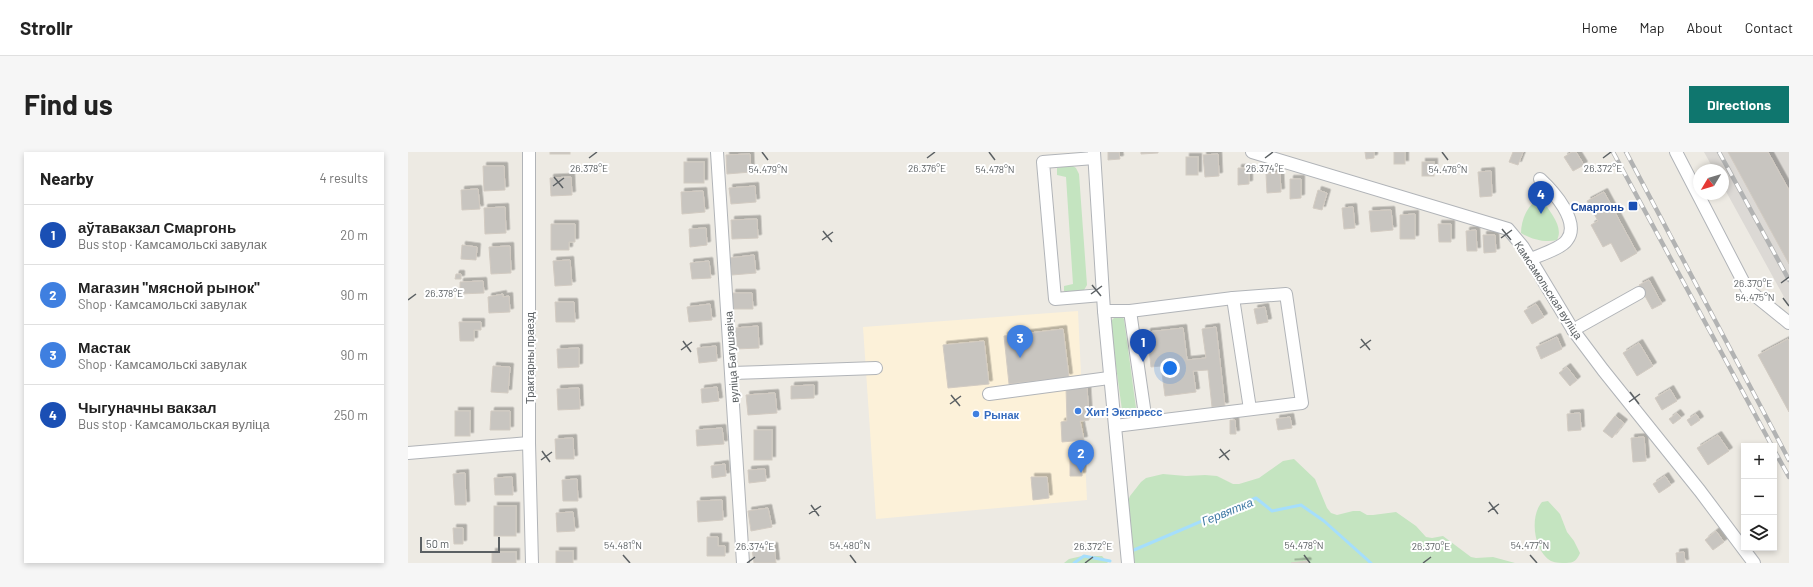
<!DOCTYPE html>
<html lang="en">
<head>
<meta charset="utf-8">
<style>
	body { margin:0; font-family:Barlow,sans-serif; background:#f6f6f6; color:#222 }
	.controls { position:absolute; right:12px; bottom:12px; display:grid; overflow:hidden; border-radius:0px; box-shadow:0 2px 6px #0003 }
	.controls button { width:36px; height:36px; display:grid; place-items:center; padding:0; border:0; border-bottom:1px solid #e0e0e0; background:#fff; color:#222; font:20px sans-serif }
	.compass { position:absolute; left:1285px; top:12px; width:36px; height:36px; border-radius:50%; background:#fff; box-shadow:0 2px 6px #0003; rotate:232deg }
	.scale { position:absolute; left:12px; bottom:10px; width:80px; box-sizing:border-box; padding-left:4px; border:2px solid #5b6063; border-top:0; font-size:11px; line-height:14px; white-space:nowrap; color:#5b6063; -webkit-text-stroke:3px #fff; paint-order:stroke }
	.you { position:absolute; left:762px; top:216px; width:14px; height:14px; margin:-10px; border:3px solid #fff; border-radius:50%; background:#1a73e8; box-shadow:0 0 0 6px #1a73e833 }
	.badge { display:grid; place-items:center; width:26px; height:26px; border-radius:50%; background:#0f766e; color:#fff; font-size:13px; font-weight:700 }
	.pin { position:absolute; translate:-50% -33px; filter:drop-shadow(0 1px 2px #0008) }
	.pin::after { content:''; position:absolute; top:21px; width:14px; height:12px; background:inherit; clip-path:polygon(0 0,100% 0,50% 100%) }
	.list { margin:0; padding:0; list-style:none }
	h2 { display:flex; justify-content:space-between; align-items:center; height:52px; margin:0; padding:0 16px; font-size:17px }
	h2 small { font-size:13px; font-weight:400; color:#767676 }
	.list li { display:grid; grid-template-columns:26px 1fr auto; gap:12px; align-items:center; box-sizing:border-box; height:60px; padding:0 16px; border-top:1px solid #e0e0e0 }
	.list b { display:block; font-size:15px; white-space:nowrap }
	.list p { margin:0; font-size:13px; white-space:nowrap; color:#767676 }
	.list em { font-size:13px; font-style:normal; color:#767676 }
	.icon { flex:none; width:22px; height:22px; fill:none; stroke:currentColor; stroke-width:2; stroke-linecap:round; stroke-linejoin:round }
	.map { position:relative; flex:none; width:1381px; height:411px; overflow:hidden; border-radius:0px }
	header { display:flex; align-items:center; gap:24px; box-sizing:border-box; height:56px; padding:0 20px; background:#fff; border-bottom:1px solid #e0e0e0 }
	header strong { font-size:19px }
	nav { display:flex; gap:22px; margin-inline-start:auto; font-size:14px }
	.intro { display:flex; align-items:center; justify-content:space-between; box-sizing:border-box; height:96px; padding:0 24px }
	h1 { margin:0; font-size:28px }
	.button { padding:10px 18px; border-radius:0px; background:#0f766e; color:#fff; font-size:14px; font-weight:700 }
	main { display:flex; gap:24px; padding:0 24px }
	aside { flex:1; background:#fff; border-radius:0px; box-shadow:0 2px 6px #0003 }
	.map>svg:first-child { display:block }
	.commercial { fill:#fcf1d9 }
	.industrial { fill:#dcd9d5 }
	.green { fill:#c4e4c0 }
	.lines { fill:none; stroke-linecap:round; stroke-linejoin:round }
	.stream { stroke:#a5defc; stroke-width:3 }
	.building { fill:#c8c5c0; stroke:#d2cbc2; filter:url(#shadow) }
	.minor-casing { stroke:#b1b4b8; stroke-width:14 }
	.minor { stroke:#fff; stroke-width:12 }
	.rail-casing { stroke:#b2b3b3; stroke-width:4.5 }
	.rail { stroke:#fff; stroke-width:3; stroke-dasharray:9; stroke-linecap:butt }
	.ticks { fill:none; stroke:#5b6063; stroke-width:1.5 }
	.transit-dot { fill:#1a4fb4; stroke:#fff; stroke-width:1.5 }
	.shop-dot { fill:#3f7fe0; stroke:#fff; stroke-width:1.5 }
	.labels { text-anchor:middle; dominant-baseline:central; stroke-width:4; stroke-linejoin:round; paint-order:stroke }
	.transit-label { font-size:11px; font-weight:bold; fill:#164399; stroke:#fff; text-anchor:end }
	.street-label { font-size:11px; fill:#5b6063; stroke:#fff }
	.shop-label { font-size:11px; font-weight:bold; fill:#366cbe; stroke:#fff; text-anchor:start }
	.water-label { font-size:12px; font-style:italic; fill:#407aa4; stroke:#fff }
	.ticks-label { font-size:10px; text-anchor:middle; fill:#5b6063; stroke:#fff; stroke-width:4; stroke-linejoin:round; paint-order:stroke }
</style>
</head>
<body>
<header>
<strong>Strollr</strong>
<nav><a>Home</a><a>Map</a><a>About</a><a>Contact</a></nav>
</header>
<div class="intro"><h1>Find us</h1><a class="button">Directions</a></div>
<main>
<aside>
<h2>Nearby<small>4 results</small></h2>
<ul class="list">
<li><span class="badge" style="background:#1a4fb4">1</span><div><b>аўтавакзал Смаргонь</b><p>Bus stop · Камсамольскі завулак</p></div><em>20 m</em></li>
<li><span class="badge" style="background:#3f7fe0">2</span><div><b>Магазин &quot;мясной рынок&quot;</b><p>Shop · Камсамольскі завулак</p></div><em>90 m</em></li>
<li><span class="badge" style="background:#3f7fe0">3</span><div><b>Мастак</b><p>Shop · Камсамольскі завулак</p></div><em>90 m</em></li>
<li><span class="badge" style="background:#1a4fb4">4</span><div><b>Чыгуначны вакзал</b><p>Bus stop · Камсамольская вуліца</p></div><em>250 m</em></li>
</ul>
</aside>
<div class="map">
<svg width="1381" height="411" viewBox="0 0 1381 411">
	<defs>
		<filter id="shadow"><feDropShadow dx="3.5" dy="-3.5" stdDeviation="0" flood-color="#0004"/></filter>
	</defs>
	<rect width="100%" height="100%" fill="#edeae3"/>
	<path class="commercial" d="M 670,159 L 679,348 L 468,367 L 455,175 Z"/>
	<path class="industrial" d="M 1296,0 L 1381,0 L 1381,154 L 1315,34 L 1315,18 L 1306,18 Z"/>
	<g class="green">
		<path d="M 663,13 L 668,16 L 671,22 L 679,133 L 676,138 L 661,142 L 656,139 L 656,134 L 665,132 L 658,25 L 649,23 L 649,16 Z"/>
		<path d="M 1130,48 L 1135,49 C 1142,60 1156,75 1149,88 C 1137,91 1123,87 1113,81 C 1113,69 1119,53 1130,48 Z"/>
		<path d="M 708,164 L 713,164 L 716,167 L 728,256 L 727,260 L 720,263 L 714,258 L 702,170 Z"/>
		<path d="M 886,307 L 907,327 L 919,356 L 923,361 L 929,363 L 945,359 L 952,359 L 959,363 L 965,363 L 988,360 L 1008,374 L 1018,385 L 1024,386 L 1035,384 L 1063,405 L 1068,406 L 1085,405 L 1107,411 L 900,411 L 899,409 L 883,411 L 726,411 L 718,354 L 722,344 L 733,330 L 738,326 L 755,322 L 778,324 L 797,323 L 809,324 L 825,332 L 831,332 L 851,326 L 875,309 Z"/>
		<path d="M 1140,349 L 1152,362 L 1159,380 L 1166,389 L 1172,401 C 1169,408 1166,411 1158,411 C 1153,411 1148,411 1143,409 C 1126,399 1121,365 1134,350 Z"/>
		<path d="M 674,404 L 694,404 L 700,411 L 656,411 L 661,407 Z"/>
	</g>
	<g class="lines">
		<g class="stream">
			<path d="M 726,398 L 848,346 L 864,359 L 893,353 L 916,369 L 963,411"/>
			<path d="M 666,411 L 676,404 L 702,409"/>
		</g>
	</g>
	<g class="building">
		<rect x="142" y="0" width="20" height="2"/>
		<path d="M 700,0 L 711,0 L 712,7 L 700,8 Z"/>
		<path d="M 733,0 L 750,0 L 750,1 L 733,2 Z"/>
		<path d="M 957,0 L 966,0 L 966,6 L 958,7 Z"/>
		<rect x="986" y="0" width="11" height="12"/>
		<path d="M 1105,0 L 1115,0 L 1110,13 L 1101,10 Z"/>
		<path d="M 1164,0 L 1168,0 L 1176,13 L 1165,19 L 1156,5 Z"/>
		<path d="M 1320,0 L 1360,0 L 1381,38 L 1381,112 Z"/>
		<path d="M 342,2 L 343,20 L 319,22 L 318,3 Z"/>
		<path d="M 810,2 L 811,24 L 797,25 L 795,3 Z"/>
		<rect x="778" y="5" width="12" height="18"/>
		<rect x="276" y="10" width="20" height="21"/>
		<rect x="1014" y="10" width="12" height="14"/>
		<path d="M 75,14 L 96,14 L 97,38 L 76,39 Z"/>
		<path d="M 830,16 L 841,16 L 841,32 L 830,33 Z"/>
		<path d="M 1083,19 L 1084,44 L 1072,45 L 1070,20 Z"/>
		<path d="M 872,21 L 873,40 L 859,41 L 858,22 Z"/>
		<path d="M 163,25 L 164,43 L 143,44 L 142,26 Z"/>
		<path d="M 882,27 L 893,27 L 893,46 L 882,47 Z"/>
		<path d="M 347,34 L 348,50 L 323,52 L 321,36 Z"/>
		<path d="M 70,37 L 72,57 L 54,58 L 53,38 Z"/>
		<path d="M 910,38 L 919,41 L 914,58 L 905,56 Z"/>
		<path d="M 295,39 L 297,60 L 274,62 L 273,40 Z"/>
		<path d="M 1196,40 L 1229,101 L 1213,110 L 1203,91 L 1195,95 L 1183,73 L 1190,69 L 1179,49 Z"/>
		<path d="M 97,55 L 98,81 L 77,82 L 76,56 Z"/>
		<path d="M 945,55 L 947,76 L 936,77 L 934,56 Z"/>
		<path d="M 983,58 L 985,78 L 963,80 L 961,59 Z"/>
		<path d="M 1007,62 L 1007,87 L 992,87 L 992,63 Z"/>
		<path d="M 349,67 L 350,86 L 324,87 L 323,68 Z"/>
		<path d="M 143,72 L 167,72 L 167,90 L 161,90 L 161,98 L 143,98 Z"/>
		<path d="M 1030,72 L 1043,72 L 1043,90 L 1031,90 Z"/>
		<path d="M 298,76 L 299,93 L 282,95 L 281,77 Z"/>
		<path d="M 1068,78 L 1069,99 L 1059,99 L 1058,79 Z"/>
		<path d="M 1075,83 L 1087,83 L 1088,100 L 1076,101 Z"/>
		<path d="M 54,93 L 69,95 L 68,108 L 53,107 Z"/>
		<path d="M 102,94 L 103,121 L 83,122 L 81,95 Z"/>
		<path d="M 346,103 L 348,121 L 324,123 L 322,106 Z"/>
		<path d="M 162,108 L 164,133 L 147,134 L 145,109 Z"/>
		<path d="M 301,109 L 303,126 L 284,127 L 282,111 Z"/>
		<path d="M 48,122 L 53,122 L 53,127 L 47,127 Z"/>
		<path d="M 1241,128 L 1254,152 L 1244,157 L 1231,133 Z"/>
		<path d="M 75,129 L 76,141 L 52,142 L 52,130 Z"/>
		<path d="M 324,141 L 344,141 L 345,157 L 325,157 Z"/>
		<path d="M 95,142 L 95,145 L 101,144 L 102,160 L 81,161 L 80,145 Z"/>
		<path d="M 147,150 L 166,150 L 167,170 L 148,170 Z"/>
		<path d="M 302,152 L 304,168 L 281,170 L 279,155 Z"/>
		<path d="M 1128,152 L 1136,165 L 1124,172 L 1116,159 Z"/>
		<path d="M 857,155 L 860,170 L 849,172 L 846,157 Z"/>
		<path d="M 51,170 L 73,170 L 73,178 L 66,178 L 66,189 L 52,189 Z"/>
		<path d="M 350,174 L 351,196 L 328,197 L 327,176 Z"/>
		<path d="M 808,175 L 817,254 L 804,255 L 800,218 L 785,219 L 788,240 L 757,244 L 753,214 L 743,215 L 739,180 L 775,176 L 779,208 L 798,206 L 794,177 Z"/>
		<path d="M 655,177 L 661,225 L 601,232 L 596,184 Z"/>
		<path d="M 1149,185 L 1154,197 L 1133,207 L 1128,195 Z"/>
		<path d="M 1380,187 L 1381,189 L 1381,260 L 1350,203 Z"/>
		<path d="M 576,189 L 581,232 L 540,236 L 535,193 Z"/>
		<path d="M 1231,191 L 1245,214 L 1229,224 L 1215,201 Z"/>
		<path d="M 308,194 L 309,209 L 291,211 L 289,196 Z"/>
		<path d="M 171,196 L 171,215 L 150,216 L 149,197 Z"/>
		<path d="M 85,214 L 102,215 L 100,241 L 83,240 Z"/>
		<path d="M 1159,215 L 1169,228 L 1162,234 L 1151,221 Z"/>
		<path d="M 406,233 L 406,246 L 383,247 L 383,234 Z"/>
		<path d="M 309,235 L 311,249 L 294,251 L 293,237 Z"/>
		<path d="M 679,235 L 681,268 L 672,269 L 676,288 L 654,290 L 653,270 L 659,269 L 658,236 Z"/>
		<path d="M 171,236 L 172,257 L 150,258 L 149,237 Z"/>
		<path d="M 1262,237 L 1269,249 L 1254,258 L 1247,246 Z"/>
		<path d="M 367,241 L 369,261 L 340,263 L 338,243 Z"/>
		<rect x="47" y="259" width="15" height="25"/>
		<path d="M 83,259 L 102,259 L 102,278 L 82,278 Z"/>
		<path d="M 1172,261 L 1173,278 L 1160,279 L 1159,262 Z"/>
		<path d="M 1269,261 L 1273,266 L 1265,272 L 1261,267 Z"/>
		<path d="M 1288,262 L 1292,268 L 1283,274 L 1279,268 Z"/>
		<path d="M 1207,264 L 1216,271 L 1204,286 L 1195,279 Z"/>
		<path d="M 882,265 L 884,276 L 870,278 L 868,267 Z"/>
		<path d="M 822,268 L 827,268 L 828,282 L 822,282 Z"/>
		<path d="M 314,276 L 316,292 L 289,294 L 288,278 Z"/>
		<rect x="346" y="278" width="18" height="30"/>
		<path d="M 1310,283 L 1321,299 L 1300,313 L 1289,296 Z"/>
		<path d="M 1236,285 L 1238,309 L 1225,310 L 1223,286 Z"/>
		<path d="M 165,286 L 166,307 L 148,307 L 147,287 Z"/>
		<path d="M 662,303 L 675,303 L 674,324 L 662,324 Z"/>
		<path d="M 317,312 L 318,324 L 304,326 L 303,314 Z"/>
		<path d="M 357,317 L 358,329 L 341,331 L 340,318 Z"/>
		<path d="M 57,321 L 58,353 L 47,353 L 45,322 Z"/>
		<path d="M 1257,324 L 1263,333 L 1251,341 L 1245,332 Z"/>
		<path d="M 104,325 L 105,343 L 87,343 L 86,326 Z"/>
		<path d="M 623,325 L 639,325 L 641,346 L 625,348 Z"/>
		<path d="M 169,327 L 170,349 L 155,349 L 154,328 Z"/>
		<path d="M 314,348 L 315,368 L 290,370 L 289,349 Z"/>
		<rect x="86" y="354" width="22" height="30"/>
		<path d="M 360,356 L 364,375 L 343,379 L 340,359 Z"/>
		<path d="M 165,360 L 167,379 L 149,380 L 148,361 Z"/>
		<path d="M 45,376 L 55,376 L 55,392 L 46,392 Z"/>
		<path d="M 1308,379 L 1316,390 L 1305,398 L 1297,388 Z"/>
		<path d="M 299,385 L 310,385 L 310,394 L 317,394 L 317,404 L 299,404 Z"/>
		<path d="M 366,394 L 368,411 L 346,411 L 344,397 Z"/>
		<rect x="148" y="399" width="17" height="12"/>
		<rect x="84" y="400" width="24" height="11"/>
		<path d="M 1276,400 L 1277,411 L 1269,411 L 1268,401 Z"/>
		<path d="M 899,409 L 900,411 L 883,411 Z"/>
	</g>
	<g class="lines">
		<g class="minor-casing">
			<g id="minor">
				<path d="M 121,0 L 121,291 L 124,411"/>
				<path d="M 309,0 L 335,411"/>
				<path d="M 686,0 L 696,159 L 720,411"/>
				<path d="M 844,0 L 1100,77 L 1115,95 L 1165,178 L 1195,218 L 1292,339 L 1346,411"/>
				<path d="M 1268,0 L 1339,137 L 1381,171"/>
				<path d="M 686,6 L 635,10 L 647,147 L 694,143"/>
				<path d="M 1123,107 C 1132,103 1154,96 1159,88 C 1173,70 1145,39 1132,27"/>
				<path d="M 825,146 L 842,257"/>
				<path d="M 696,159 L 722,159 L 825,146 L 878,142 L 894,251 L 707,274"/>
				<path d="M 722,159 L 738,270"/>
				<path d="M 1165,178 L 1231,141"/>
				<path d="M 324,221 L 468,216"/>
				<path d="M 581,242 L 701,226"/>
				<path d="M 0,301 L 121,291"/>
			</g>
		</g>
		<use href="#minor" class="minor"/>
		<g class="rail-casing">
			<g id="rail">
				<path d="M 1205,0 L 1364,294"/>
				<path d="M 1218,0 L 1381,308"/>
				<path d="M 1311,0 L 1381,128"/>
				<path d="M 1366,298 L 1381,325"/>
			</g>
		</g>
		<use href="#rail" class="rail"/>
	</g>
	<path class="ticks" d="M 354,0 L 360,8M 581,0 L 587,8M 1034,0 L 1040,8M 181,6 L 189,0M 519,6 L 527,0M 857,6 L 865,0M 1195,6 L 1203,0M 146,25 L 155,36M 145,34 L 156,26M 1094,77 L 1103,88M 415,79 L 424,90M 1093,86 L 1104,78M 414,88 L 425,80M 1373,131 L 1381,125M 684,133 L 693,144M 683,142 L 694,134M 1375,146 L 1381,154M 0,148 L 8,142M 953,187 L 962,198M 275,189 L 283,200M 952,196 L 963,188M 273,198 L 284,190M 1222,240 L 1231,252M 543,243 L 552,254M 1221,250 L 1232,242M 542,252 L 553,244M 812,297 L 821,308M 134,299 L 142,310M 811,306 L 822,298M 133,308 L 144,300M 1081,350 L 1090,362M 403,353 L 411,364M 1080,360 L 1091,352M 401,362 L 413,354M 215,403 L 222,411M 442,403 L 448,411M 896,403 L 902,411M 1122,403 L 1129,411M 339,411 L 347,405M 677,411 L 685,405M 1015,411 L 1023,405"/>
	<rect class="transit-dot" x="1220" y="49" width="10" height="10" rx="2"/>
	<g class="shop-dot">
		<circle cx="670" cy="259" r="4"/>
		<circle cx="568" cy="262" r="4"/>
	</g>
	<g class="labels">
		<g class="transit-label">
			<text x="1216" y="54">Смаргонь</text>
		</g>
		<g class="street-label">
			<text transform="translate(1141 138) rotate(57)">Камсамольская вуліца</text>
			<text transform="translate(323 205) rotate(-94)">вуліца Багушэвіча</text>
			<text transform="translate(121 206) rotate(-90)">Трактарны праезд</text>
		</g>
		<g class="shop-label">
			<text x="678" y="259">Хит! Экспресс</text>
			<text x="576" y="262">Рынак</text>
		</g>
		<g class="water-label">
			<text transform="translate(819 359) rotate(-22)">Гервятка</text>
		</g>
	</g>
	<g class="ticks-label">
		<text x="181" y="20">26.378°E</text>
		<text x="519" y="20">26.376°E</text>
		<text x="857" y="20">26.374°E</text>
		<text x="1195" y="20">26.372°E</text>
		<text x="360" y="21">54.479°N</text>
		<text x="587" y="21">54.478°N</text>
		<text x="1040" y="21">54.476°N</text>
		<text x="1345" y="135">26.370°E</text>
		<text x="36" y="145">26.378°E</text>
		<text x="1347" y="149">54.475°N</text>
		<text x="215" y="397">54.481°N</text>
		<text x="442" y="397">54.480°N</text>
		<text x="896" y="397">54.478°N</text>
		<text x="1122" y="397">54.477°N</text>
		<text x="347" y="398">26.374°E</text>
		<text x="685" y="398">26.372°E</text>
		<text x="1023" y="398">26.370°E</text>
	</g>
</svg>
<div class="controls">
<button>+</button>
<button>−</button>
<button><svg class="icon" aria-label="layers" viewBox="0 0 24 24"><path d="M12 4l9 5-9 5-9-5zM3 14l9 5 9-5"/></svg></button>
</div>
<svg class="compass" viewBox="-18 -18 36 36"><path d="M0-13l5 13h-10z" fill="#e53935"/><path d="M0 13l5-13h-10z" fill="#767676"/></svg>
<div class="scale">50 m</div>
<div class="you"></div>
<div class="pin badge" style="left:735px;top:210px;background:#1a4fb4">1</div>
<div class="pin badge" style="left:673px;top:321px;background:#3f7fe0">2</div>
<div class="pin badge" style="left:612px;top:206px;background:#3f7fe0">3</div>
<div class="pin badge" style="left:1133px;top:62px;background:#1a4fb4">4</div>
</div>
</main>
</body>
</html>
